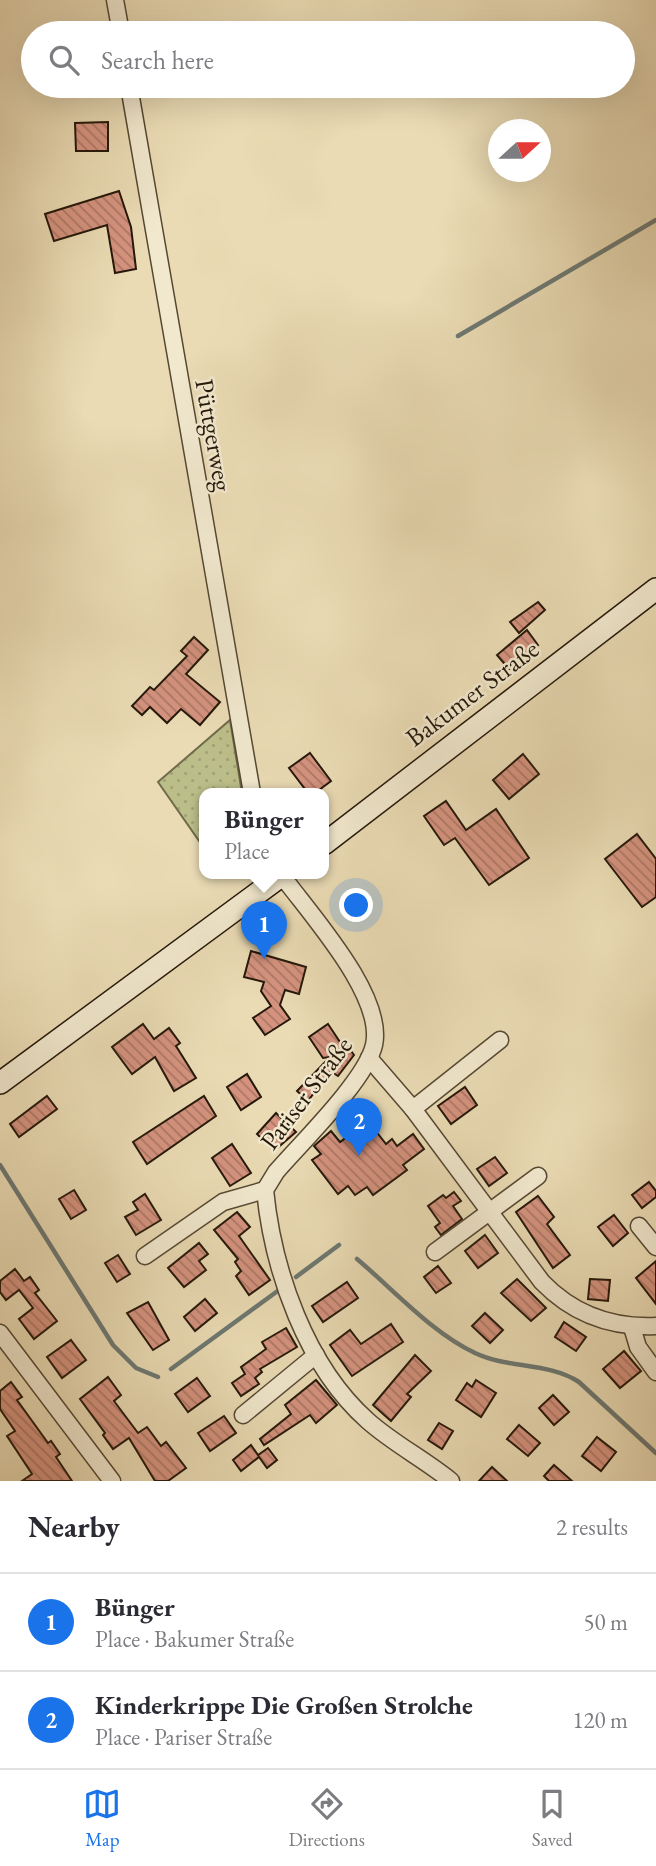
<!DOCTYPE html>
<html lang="en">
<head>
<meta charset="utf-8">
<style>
	body { margin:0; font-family:"EB Garamond",serif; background:#f2f2f3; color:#2b2b33 }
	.compass { position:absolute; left:488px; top:119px; width:63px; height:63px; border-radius:50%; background:#fff; box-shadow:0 7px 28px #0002; rotate:69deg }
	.you { position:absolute; left:357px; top:906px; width:24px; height:24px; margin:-18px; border:5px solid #fff; border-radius:50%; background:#1a73e8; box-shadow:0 0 0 10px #1a73e833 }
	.badge { display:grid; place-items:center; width:46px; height:46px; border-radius:50%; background:#1a73e8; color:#fff; font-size:23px; font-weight:700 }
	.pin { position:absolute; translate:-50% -58px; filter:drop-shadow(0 2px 4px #0008) }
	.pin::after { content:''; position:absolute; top:37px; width:24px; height:21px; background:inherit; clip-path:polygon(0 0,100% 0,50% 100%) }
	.popup { position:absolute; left:199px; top:788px; width:130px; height:91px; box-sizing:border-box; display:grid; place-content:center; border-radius:14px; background:#fff; filter:drop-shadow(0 2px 5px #0005); font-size:23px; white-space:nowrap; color:#7c7c81 }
	.popup b { font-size:26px; color:#2b2b33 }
	.popup::after { content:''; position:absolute; left:50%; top:100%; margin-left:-14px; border:14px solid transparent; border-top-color:#fff }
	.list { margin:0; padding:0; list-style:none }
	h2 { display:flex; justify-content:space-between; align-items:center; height:91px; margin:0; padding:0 28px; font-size:30px }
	h2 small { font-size:23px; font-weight:400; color:#7c7c81 }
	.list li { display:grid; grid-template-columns:46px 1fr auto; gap:21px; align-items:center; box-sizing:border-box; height:98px; padding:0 28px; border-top:2px solid #e1e1e2 }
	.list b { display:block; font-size:26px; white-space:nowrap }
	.list p { margin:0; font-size:23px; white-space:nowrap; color:#7c7c81 }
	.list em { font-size:23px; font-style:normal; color:#7c7c81 }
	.icon { flex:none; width:38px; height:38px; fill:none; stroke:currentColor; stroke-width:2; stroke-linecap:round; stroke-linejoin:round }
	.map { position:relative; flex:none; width:656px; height:1481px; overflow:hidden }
	.search { position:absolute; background:#fff; box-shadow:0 7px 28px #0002; left:21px; right:21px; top:21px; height:77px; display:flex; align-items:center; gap:18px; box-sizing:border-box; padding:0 24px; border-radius:38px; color:#7c7c81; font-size:26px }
	.sheet { height:287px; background:#fff }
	nav { display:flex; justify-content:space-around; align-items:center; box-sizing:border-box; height:98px; border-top:2px solid #e1e1e2; background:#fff; font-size:19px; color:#7c7c81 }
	nav a { display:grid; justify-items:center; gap:4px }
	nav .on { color:#1a73e8 }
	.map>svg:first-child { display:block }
	.green { fill:url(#green-dots); stroke:#706b4a; stroke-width:2 }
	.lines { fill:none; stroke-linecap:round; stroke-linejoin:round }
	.stream { stroke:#6d7872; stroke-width:4.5 }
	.building { fill:url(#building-back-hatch); stroke:#25180a; stroke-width:2 }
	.minor-casing { stroke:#564934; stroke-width:19 }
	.secondary-casing { stroke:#25180a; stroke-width:24 }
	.minor { stroke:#f1e8ce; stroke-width:16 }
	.secondary { stroke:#f1e8ce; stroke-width:21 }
	.labels { text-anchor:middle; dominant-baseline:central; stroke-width:5; stroke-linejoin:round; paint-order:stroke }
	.street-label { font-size:26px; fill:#25180a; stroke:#f1e8ce }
</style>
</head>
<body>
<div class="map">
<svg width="656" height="1481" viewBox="0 0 656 1481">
	<defs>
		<pattern id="green-dots" width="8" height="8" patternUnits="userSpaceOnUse" patternTransform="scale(1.75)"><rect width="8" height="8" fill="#bcbe8a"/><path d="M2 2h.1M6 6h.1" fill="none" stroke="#a1a376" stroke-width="1.8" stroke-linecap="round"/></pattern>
		<pattern id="building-back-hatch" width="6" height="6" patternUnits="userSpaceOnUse" patternTransform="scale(1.75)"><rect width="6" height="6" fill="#d5937f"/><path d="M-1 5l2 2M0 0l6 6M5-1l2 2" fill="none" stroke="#ad7766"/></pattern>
	</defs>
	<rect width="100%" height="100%" fill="#eadbb4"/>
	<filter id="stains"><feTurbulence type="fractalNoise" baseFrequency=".00286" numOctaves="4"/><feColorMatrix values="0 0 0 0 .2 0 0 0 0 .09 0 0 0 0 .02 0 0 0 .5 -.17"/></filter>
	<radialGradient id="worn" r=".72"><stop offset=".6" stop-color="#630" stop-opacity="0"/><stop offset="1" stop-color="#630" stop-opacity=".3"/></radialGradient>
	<path class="green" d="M 230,720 L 242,793 L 204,793 L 204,848 L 158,782 Z"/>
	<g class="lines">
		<g class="stream">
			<path d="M 458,336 L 656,220"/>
			<path d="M 0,1165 L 113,1345 L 136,1368 L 158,1377"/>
			<path d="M 357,1259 C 394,1290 431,1332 475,1353 C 509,1369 548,1362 579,1382 L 656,1453"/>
			<path d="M 296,1277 L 339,1245"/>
			<path d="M 171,1369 L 279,1290"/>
		</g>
	</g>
	<g class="building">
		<path d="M 108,122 L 108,151 L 76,151 L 75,123 Z"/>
		<path d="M 119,191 L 131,227 L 136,269 L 115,273 L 107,225 L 54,241 L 45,214 Z"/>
		<path d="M 538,602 L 545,610 L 519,633 L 510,622 Z"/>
		<path d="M 527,630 L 538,645 L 509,669 L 497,655 Z"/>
		<path d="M 194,637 L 208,650 L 186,674 L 220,702 L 200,725 L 181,709 L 167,723 L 150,707 L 142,715 L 132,706 L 150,687 L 154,690 L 187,656 L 181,651 Z"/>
		<path d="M 310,753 L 331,781 L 315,793 L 308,793 L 289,768 Z"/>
		<path d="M 523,754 L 539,774 L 509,799 L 493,780 Z"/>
		<path d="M 446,801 L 466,830 L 496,809 L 529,858 L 489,885 L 455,838 L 444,845 L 424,816 Z"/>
		<path d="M 637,834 L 656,859 L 656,897 L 642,907 L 605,859 Z"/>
		<path d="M 251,951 L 306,967 L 299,994 L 285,990 L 280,1005 L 290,1019 L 265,1035 L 253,1018 L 271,1006 L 261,991 L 264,982 L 244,977 Z"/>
		<path d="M 143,1024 L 154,1039 L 169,1028 L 180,1043 L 176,1046 L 196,1078 L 174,1091 L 155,1057 L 132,1074 L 112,1047 Z"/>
		<path d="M 328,1024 L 340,1042 L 343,1040 L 354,1055 L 338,1076 L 330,1071 L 308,1101 L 297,1091 L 330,1057 L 323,1058 L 309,1037 Z"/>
		<path d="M 247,1074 L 261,1097 L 241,1110 L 227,1087 Z"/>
		<path d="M 465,1087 L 477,1105 L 451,1124 L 438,1106 Z"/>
		<path d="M 47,1096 L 57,1109 L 19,1137 L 10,1124 Z"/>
		<path d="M 204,1096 L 216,1116 L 147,1164 L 133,1142 Z"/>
		<path d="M 276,1113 L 296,1132 L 274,1151 L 257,1134 Z"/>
		<path d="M 368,1121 L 386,1144 L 392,1139 L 397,1146 L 413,1134 L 424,1149 L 403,1165 L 407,1170 L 373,1195 L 367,1187 L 355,1195 L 348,1186 L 338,1194 L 312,1160 L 321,1154 L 314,1146 L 331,1131 L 340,1142 Z"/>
		<path d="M 232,1144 L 251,1173 L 230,1186 L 212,1158 Z"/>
		<path d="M 495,1157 L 507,1173 L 489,1186 L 477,1169 Z"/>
		<path d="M 649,1182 L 656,1191 L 656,1197 L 642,1208 L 632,1195 Z"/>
		<path d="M 74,1190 L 86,1210 L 71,1219 L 59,1199 Z"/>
		<path d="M 454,1192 L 461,1201 L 453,1206 L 462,1219 L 441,1235 L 435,1227 L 440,1223 L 428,1206 L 443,1195 L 446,1198 Z"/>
		<path d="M 145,1194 L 161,1220 L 136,1235 L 125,1217 L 138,1210 L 133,1202 Z"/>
		<path d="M 538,1196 L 554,1217 L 547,1224 L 570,1255 L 553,1268 L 516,1212 Z"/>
		<path d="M 237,1212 L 250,1227 L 239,1236 L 270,1280 L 249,1295 L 236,1276 L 241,1271 L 235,1262 L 238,1259 L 214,1230 Z"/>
		<path d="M 614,1215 L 628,1233 L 613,1246 L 598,1227 Z"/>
		<path d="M 485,1235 L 498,1253 L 478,1268 L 465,1251 Z"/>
		<path d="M 199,1243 L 208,1254 L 199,1261 L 206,1270 L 184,1287 L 168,1268 Z"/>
		<path d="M 118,1255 L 130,1274 L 117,1282 L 105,1263 Z"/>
		<path d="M 656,1261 L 656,1304 L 636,1278 Z"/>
		<path d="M 438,1266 L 451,1283 L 436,1293 L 424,1277 Z"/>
		<path d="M 15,1269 L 24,1281 L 30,1277 L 39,1290 L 35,1293 L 57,1321 L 34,1339 L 19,1319 L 33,1308 L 19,1290 L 6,1300 L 0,1292 L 0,1281 Z"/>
		<path d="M 517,1279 L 546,1308 L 531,1321 L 501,1293 Z"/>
		<path d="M 590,1279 L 610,1280 L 608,1301 L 588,1299 Z"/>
		<path d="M 347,1282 L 358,1298 L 323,1322 L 312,1306 Z"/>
		<path d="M 205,1299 L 217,1313 L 195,1331 L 184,1317 Z"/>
		<path d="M 148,1302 L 169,1340 L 153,1350 L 127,1313 Z"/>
		<path d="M 485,1313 L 503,1330 L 490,1343 L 472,1326 Z"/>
		<path d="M 564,1322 L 586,1337 L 576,1351 L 555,1337 Z"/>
		<path d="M 391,1324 L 403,1342 L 352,1376 L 330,1345 L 350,1330 L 361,1344 Z"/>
		<path d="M 286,1328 L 297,1347 L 260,1369 L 262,1372 L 255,1378 L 259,1384 L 241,1396 L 232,1383 L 245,1374 L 241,1367 L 266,1349 L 262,1342 Z"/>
		<path d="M 71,1340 L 86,1360 L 62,1378 L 47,1357 Z"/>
		<path d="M 624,1351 L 641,1371 L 620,1388 L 603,1369 Z"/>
		<path d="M 415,1355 L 431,1371 L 407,1394 L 411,1397 L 391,1421 L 373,1405 Z"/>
		<path d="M 108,1377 L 121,1395 L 114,1401 L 138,1433 L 147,1427 L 161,1446 L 166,1442 L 186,1468 L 168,1481 L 155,1481 L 129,1438 L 113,1449 L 103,1435 L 105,1433 L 80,1399 Z"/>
		<path d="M 197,1378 L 210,1396 L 188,1412 L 175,1394 Z"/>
		<path d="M 316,1380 L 337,1405 L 316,1423 L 310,1415 L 264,1445 L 260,1439 L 291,1414 L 285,1405 Z"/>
		<path d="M 476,1380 L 496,1393 L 481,1417 L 456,1400 L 467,1383 L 472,1387 Z"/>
		<path d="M 11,1382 L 22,1397 L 17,1400 L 48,1443 L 51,1441 L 60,1454 L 56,1457 L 72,1481 L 22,1481 L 32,1474 L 7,1436 L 15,1431 L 0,1409 L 0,1391 Z"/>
		<path d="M 553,1395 L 569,1412 L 554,1425 L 539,1408 Z"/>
		<path d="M 224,1416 L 236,1433 L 210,1451 L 198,1433 Z"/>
		<path d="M 439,1423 L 453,1431 L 442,1449 L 428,1440 Z"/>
		<path d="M 519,1425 L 540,1443 L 528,1456 L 507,1439 Z"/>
		<path d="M 597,1437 L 616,1452 L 601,1471 L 582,1456 Z"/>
		<path d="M 251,1445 L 258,1455 L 268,1448 L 277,1460 L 267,1468 L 259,1457 L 241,1471 L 233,1460 Z"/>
		<path d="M 554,1465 L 572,1481 L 549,1481 L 544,1476 Z"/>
		<path d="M 492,1467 L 507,1481 L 479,1481 Z"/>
	</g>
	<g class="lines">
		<g class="minor-casing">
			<g id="minor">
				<path d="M 115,0 L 121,33"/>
				<path d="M 129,86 L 252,793"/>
				<path d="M 280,873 C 308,912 385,995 374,1045 C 366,1080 301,1143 276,1172 L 265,1190 C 273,1271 306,1366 368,1421 C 394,1444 424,1459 451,1481"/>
				<path d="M 369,1058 L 413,1109 L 542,1282 C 573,1314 612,1328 656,1326"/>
				<path d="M 413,1109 L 500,1040"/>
				<path d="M 639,1226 L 656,1247"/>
				<path d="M 435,1252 L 538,1176"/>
				<path d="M 145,1256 L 223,1202 L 265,1190"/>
				<path d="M 632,1327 L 638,1347 L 656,1372"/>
				<path d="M 0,1333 L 112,1481"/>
				<path d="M 243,1415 L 316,1355"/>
			</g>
		</g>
		<g class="secondary-casing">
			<g id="secondary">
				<path d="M 324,844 L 656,589"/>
				<path d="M 0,1083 L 285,873"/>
			</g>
		</g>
		<use href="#minor" class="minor"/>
		<use href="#secondary" class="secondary"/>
	</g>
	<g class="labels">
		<g class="street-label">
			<text transform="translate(214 435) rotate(80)">Püttgerweg</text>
			<text transform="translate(472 693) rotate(-37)">Bakumer Straße</text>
			<text transform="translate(306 1093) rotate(-53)">Pariser Straße</text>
		</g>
	</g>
	<rect width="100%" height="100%" filter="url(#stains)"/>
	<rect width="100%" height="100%" fill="url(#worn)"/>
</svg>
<svg class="compass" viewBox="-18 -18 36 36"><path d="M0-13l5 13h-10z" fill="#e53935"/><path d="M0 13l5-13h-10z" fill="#7c7c81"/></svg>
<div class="you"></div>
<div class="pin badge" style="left:264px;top:959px">1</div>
<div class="popup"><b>Bünger</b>Place</div>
<div class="pin badge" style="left:359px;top:1156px">2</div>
<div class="search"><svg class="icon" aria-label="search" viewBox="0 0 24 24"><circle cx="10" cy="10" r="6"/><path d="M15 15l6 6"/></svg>Search here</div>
</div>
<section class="sheet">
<h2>Nearby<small>2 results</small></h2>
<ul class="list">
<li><span class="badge">1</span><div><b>Bünger</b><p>Place · Bakumer Straße</p></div><em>50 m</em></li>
<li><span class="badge">2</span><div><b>Kinderkrippe Die Großen Strolche</b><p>Place · Pariser Straße</p></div><em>120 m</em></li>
</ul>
</section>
<nav>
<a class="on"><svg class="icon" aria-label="map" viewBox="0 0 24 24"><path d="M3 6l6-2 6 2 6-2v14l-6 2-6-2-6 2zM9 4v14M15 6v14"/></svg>Map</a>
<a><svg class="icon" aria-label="directions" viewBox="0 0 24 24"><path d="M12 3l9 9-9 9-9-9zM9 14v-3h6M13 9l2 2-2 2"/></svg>Directions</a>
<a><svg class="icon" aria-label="saved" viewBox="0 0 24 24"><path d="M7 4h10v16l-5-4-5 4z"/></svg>Saved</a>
</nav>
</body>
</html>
